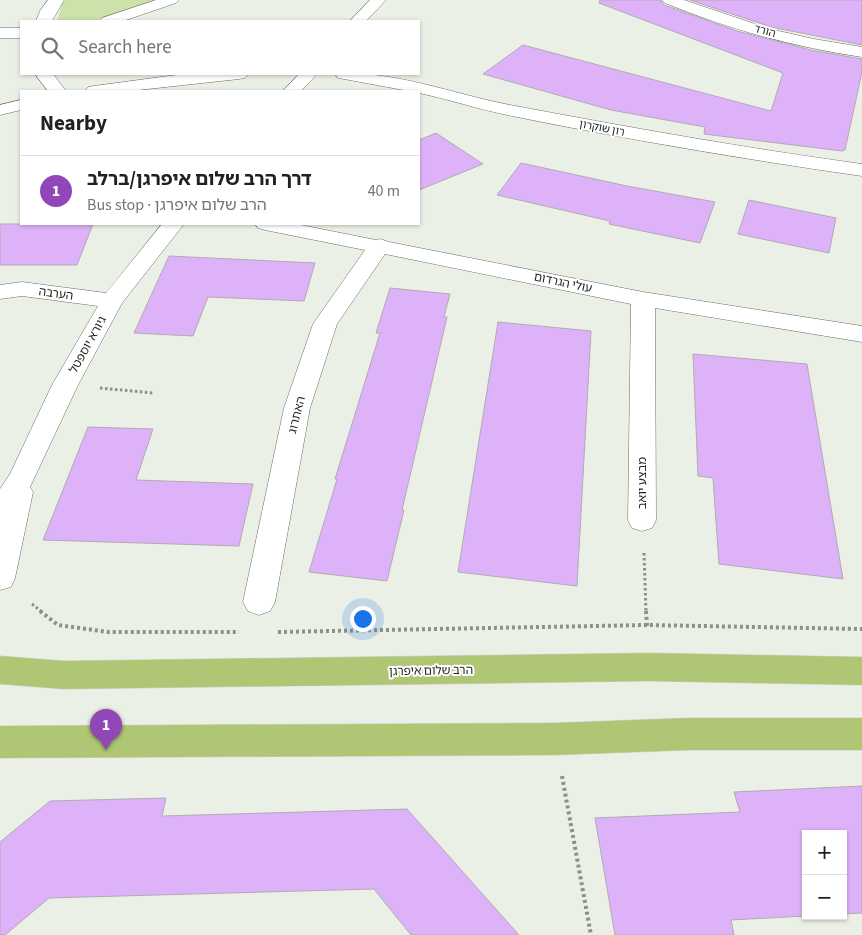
<!DOCTYPE html>
<html lang="en">
<head>
<meta charset="utf-8">
<style>
	body { margin:0; font-family:"Source Sans 3","Noto Sans Hebrew",sans-serif; background:#f2f2f2; color:#202124 }
	.controls { position:absolute; right:15px; bottom:15px; display:grid; overflow:hidden; border-radius:0px; box-shadow:0 1px 4px #0004 }
	.controls button { width:45px; height:45px; display:grid; place-items:center; padding:0; border:0; border-bottom:1px solid #e0e0e0; background:#fff; color:#202124; font:25px sans-serif }
	.you { position:absolute; left:362px; top:618px; width:18px; height:18px; margin:-12px; border:4px solid #fff; border-radius:50%; background:#1a73e8; box-shadow:0 0 0 8px #1a73e833 }
	.badge { display:grid; place-items:center; width:32px; height:32px; border-radius:50%; background:#9247b9; color:#fff; font-size:16px; font-weight:700 }
	.pin { position:absolute; translate:-50% -41px; filter:drop-shadow(0 1px 2px #0008) }
	.pin::after { content:''; position:absolute; top:26px; width:18px; height:15px; background:inherit; clip-path:polygon(0 0,100% 0,50% 100%) }
	.list { margin:0; padding:0; list-style:none }
	h2 { display:flex; justify-content:space-between; align-items:center; height:65px; margin:0; padding:0 20px; font-size:21px }
	h2 small { font-size:16px; font-weight:400; color:#757577 }
	.list li { display:grid; grid-template-columns:32px 1fr auto; gap:15px; align-items:center; box-sizing:border-box; height:70px; padding:0 20px; border-top:1px solid #e0e0e0 }
	.list b { display:block; font-size:19px; white-space:nowrap }
	.list p { margin:0; font-size:16px; white-space:nowrap; color:#757577 }
	.list em { font-size:16px; font-style:normal; color:#757577 }
	.icon { flex:none; width:28px; height:28px; fill:none; stroke:currentColor; stroke-width:2; stroke-linecap:round; stroke-linejoin:round }
	.map { position:relative; flex:none; width:862px; height:935px; overflow:hidden }
	.search { position:absolute; background:#fff; box-shadow:0 1px 4px #0004; left:20px; top:20px; width:400px; height:55px; display:flex; align-items:center; gap:12px; box-sizing:border-box; padding:0 18px; border-radius:0px; color:#757577; font-size:19px }
	.panel { position:absolute; background:#fff; box-shadow:0 1px 4px #0004; left:20px; top:90px; width:400px; height:135px; border-radius:0px }
	.map>svg:first-child { display:block }
	.green { fill:#cbe2a9 }
	.building { fill:#deb2f8; stroke:#b0abb3 }
	.lines { fill:none; stroke-linecap:round; stroke-linejoin:round }
	.minor-casing { stroke:#6a6d65; stroke-width:1 }
	.major-casing { stroke:#cfcfcf; stroke-width:1 }
	.path-far1 { stroke:#8d9089; stroke-width:3; stroke-dasharray:2.5 2.5; stroke-linecap:butt }
	.path { stroke:#8d9089; stroke-width:4; stroke-dasharray:3 3; stroke-linecap:butt }
	.minor { fill:#fff; fill-rule:evenodd }
	.major { fill:#afc775; fill-rule:evenodd }
	.labels { text-anchor:middle; dominant-baseline:central; stroke-width:4; stroke-linejoin:round; paint-order:stroke }
	.far-street-label { font-size:11px; fill:#252623; stroke:#fff }
	.street-label { font-size:12px; fill:#252623; stroke:#fff }
</style>
</head>
<body>
<div class="map">
<svg width="862" height="935" viewBox="0 0 862 935">
	<rect width="100%" height="100%" fill="#ebf0e6"/>
	<path class="green" d="M 63,0 L 159,0 L 95,21 L 57,21 Z"/>
	<g class="building">
		<path d="M 600,0 L 660,0 L 664,5 L 737,31 L 811,50 L 862,59 L 862,72 L 845,150 L 842,151 L 704,134 L 705,127 L 611,110 L 483,74 L 523,45 L 771,111 L 783,73 L 599,3 Z"/>
		<path d="M 690,0 L 862,0 L 862,45 L 771,27 Z"/>
		<path d="M 436,133 L 483,164 L 419,190 L 419,140 Z"/>
		<path d="M 521,163 L 627,186 L 715,202 L 700,243 L 609,224 L 610,221 L 497,195 Z"/>
		<path d="M 749,200 L 836,218 L 829,253 L 738,234 Z"/>
		<path d="M 0,224 L 93,224 L 77,265 L 0,265 Z"/>
		<path d="M 169,256 L 315,263 L 304,301 L 208,297 L 193,336 L 134,333 Z"/>
		<path d="M 390,288 L 450,294 L 444,317 L 447,317 L 402,510 L 404,510 L 387,581 L 309,572 L 337,479 L 335,479 L 380,333 L 376,333 Z"/>
		<path d="M 498,322 L 591,331 L 577,586 L 458,572 Z"/>
		<path d="M 693,354 L 807,364 L 843,579 L 719,564 L 713,478 L 698,476 Z"/>
		<path d="M 88,427 L 153,429 L 136,480 L 253,484 L 239,546 L 43,540 Z"/>
		<path d="M 862,786 L 862,913 L 843,914 L 843,834 L 806,834 L 806,916 L 731,920 L 734,935 L 615,935 L 595,818 L 740,812 L 734,792 Z"/>
		<path d="M 166,798 L 162,816 L 407,809 L 519,935 L 411,935 L 374,889 L 49,898 L 5,935 L 0,935 L 0,842 L 50,801 Z"/>
	</g>
	<g class="lines">
		<g class="minor-casing">
			<g id="minor">
				<path d="M 48,0 L 64,0 L 52,21 L 36,21 L 40,11 Z"/>
				<path d="M 156,0 L 179,0 L 176,3 L 123,21 L 100,21 L 102,18 Z"/>
				<path d="M 370,0 L 386,0 L 366,21 L 350,21 Z"/>
				<path d="M 662,0 L 684,0 L 770,29 L 814,39 L 862,47 L 862,57 C 794,47 728,29 665,3 Z"/>
				<rect x="0" y="28" width="21" height="10"/>
				<path d="M 35,74 L 53,74 L 66,91 L 48,91 Z"/>
				<path d="M 184,74 L 248,74 L 245,78 L 239,79 L 129,91 L 85,91 L 88,87 L 94,86 Z"/>
				<path d="M 299,74 L 317,74 L 301,91 L 283,91 Z"/>
				<path d="M 335,74 C 395,70 452,94 510,105 C 627,127 744,148 862,164 L 862,176 C 743,159 625,139 507,115 C 477,109 449,99 419,93 L 419,91 L 409,91 L 344,79 L 338,78 Z"/>
				<path d="M 21,100 L 21,110 L 0,115 L 0,105 Z"/>
				<path d="M 162,224 L 184,224 L 122,303 L 78,385 L 30,487 L 33,492 L 15,578 L 11,587 L 0,590 L 0,489 L 10,474 L 52,385 L 98,306 L 22,296 L 0,299 L 0,285 L 22,282 L 106,293 Z"/>
				<path d="M 255,224 L 296,224 L 376,240 L 380,239 L 389,242 L 643,292 L 862,326 L 862,342 L 655,308 L 656,520 L 652,528 L 642,531 L 632,528 L 628,520 L 631,304 L 385,254 L 337,324 L 310,408 L 275,602 L 270,611 L 259,615 L 248,611 L 243,602 L 284,408 L 313,324 L 365,250 L 265,230 L 258,228 Z"/>
			</g>
		</g>
		<g class="major-casing">
			<g id="major">
				<path d="M 649,653 L 862,657 L 862,685 L 649,681 L 64,689 L 0,684 L 0,656 L 64,661 Z"/>
				<path d="M 689,718 L 862,718 L 862,750 L 689,750 L 555,755 L 0,758 L 0,726 L 555,723 Z"/>
			</g>
		</g>
		<g class="path-far1">
			<path d="M 100,388 L 153,393"/>
			<path d="M 644,553 L 646,612"/>
			<path d="M 32,604 L 42,612"/>
		</g>
		<g class="path">
			<path d="M 40,611 L 58,625 L 108,632 L 239,632"/>
			<path d="M 646,611 L 647,626"/>
			<path d="M 278,632 L 647,625 L 862,629"/>
			<path d="M 562,776 L 591,935"/>
		</g>
		<use href="#minor" class="minor"/>
		<use href="#major" class="major"/>
	</g>
	<g class="labels">
		<g class="far-street-label">
			<text transform="translate(765 31) rotate(15)">הורד</text>
			<text transform="translate(602 128) rotate(11)">רון שוקרון</text>
		</g>
		<g class="street-label">
			<text transform="translate(563 283) rotate(12)">עולי הגרדום</text>
			<text transform="translate(56 294) rotate(8)">הערבה</text>
			<text transform="translate(88 345) rotate(-61)">גיורא יוספטל</text>
			<text transform="translate(297 415) rotate(-76)">האתרוג</text>
			<text transform="translate(642 483) rotate(-90)">מבצע יואב</text>
			<text transform="translate(431 671) rotate(-1)">הרב שלום איפרגן</text>
		</g>
	</g>
</svg>
<div class="controls">
<button>+</button>
<button>−</button>
</div>
<div class="you"></div>
<div class="pin badge" style="left:106px;top:750px">1</div>
<div class="search"><svg class="icon" aria-label="search" viewBox="0 0 24 24"><circle cx="10" cy="10" r="6"/><path d="M15 15l6 6"/></svg>Search here</div>
<section class="panel">
<h2>Nearby<small></small></h2>
<ul class="list">
<li><span class="badge">1</span><div><b>דרך הרב שלום איפרגן/ברלב</b><p>Bus stop · הרב שלום איפרגן</p></div><em>40 m</em></li>
</ul>
</section>
</div>
</body>
</html>
